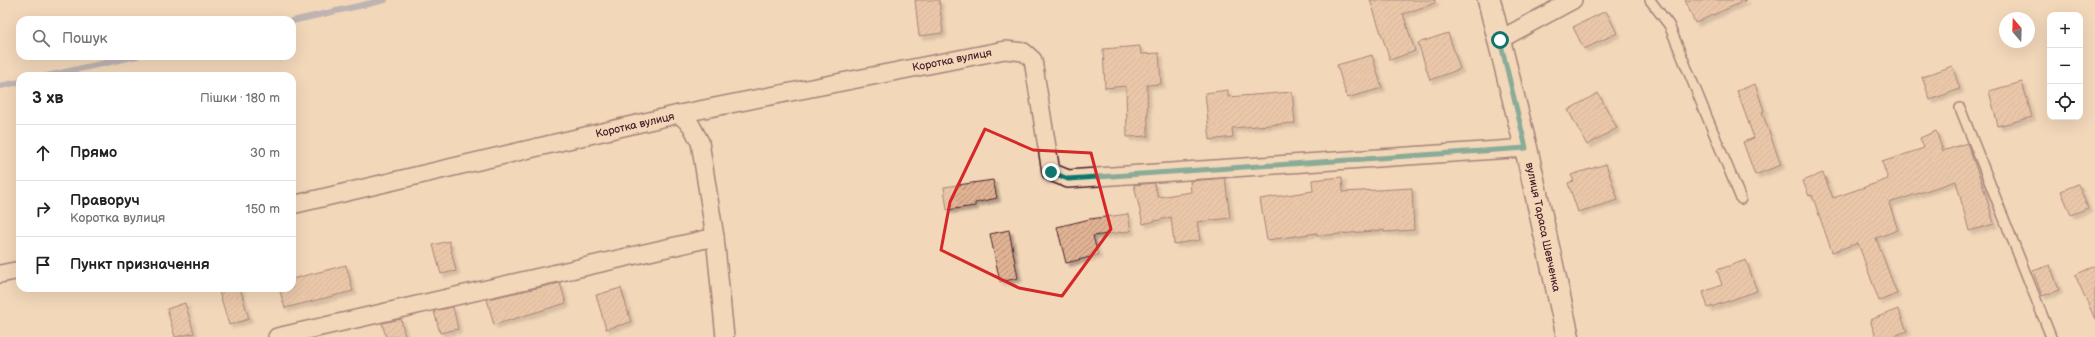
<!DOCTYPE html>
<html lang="uk">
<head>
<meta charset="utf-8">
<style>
	body { margin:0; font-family:"Balsamiq Sans",sans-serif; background:#f2f2f2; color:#222 }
	.controls { position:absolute; right:12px; top:12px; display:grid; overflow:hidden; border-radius:8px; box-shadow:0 4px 16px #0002 }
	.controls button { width:36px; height:36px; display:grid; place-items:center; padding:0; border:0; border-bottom:1px solid #e0e0e0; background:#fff; color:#222; font:20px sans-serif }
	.compass { position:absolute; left:1999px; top:12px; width:36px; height:36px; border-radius:50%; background:#fff; box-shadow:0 4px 16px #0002; rotate:341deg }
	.stop { position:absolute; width:12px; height:12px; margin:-9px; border:3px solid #0f766e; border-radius:50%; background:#fff }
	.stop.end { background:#0f766e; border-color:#fff; box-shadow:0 1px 4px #0008 }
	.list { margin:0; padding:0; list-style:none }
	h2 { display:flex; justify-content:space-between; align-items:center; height:52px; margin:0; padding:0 16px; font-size:17px }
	h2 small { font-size:13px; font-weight:400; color:#767676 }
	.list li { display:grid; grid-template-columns:26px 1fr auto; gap:12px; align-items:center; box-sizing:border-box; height:56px; padding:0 16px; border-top:1px solid #e0e0e0 }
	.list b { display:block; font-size:15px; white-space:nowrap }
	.list p { margin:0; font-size:13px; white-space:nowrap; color:#767676 }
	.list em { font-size:13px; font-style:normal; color:#767676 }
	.icon { flex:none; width:22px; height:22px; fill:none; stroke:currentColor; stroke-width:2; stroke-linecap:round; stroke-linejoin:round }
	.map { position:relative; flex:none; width:2095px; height:337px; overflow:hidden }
	.search { position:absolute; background:#fff; box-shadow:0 4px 16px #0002; left:16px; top:16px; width:280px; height:44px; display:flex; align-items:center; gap:10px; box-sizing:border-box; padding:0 14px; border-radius:12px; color:#767676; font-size:15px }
	.panel { position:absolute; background:#fff; box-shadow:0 4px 16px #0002; left:16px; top:72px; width:280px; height:220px; border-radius:12px }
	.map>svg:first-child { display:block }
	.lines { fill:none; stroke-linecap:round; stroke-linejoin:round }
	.stream { stroke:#7e89a9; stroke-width:6 }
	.building { fill:url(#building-hatch); stroke:#4a1f2b; filter:url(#shadow) }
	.lane-casing { stroke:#4a1f2b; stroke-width:12 }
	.street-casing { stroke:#4a1f2b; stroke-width:20 }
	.secondary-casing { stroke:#4a1f2b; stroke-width:25 }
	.lane { stroke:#f2d7b9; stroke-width:9 }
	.street { stroke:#f2d7b9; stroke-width:17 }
	.secondary { stroke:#f2d7b9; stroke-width:22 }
	.route { stroke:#0f766e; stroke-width:5 }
	.marked { fill:none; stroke:#d62828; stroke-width:3; stroke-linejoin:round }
	.labels { text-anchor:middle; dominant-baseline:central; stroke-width:3.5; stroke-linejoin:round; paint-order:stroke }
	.street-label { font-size:11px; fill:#4a1f2b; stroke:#f2d7b9 }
</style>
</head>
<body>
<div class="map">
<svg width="2095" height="337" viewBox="0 0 2095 337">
	<defs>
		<pattern id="building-hatch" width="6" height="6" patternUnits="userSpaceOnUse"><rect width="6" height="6" fill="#e0b393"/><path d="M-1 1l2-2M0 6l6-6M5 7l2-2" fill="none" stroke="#b89178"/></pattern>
		<filter id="shadow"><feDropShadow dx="3.5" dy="3.5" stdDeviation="1" flood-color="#0004"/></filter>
	</defs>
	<rect width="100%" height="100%" fill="#f2d7b9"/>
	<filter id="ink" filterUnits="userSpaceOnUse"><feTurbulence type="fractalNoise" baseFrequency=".025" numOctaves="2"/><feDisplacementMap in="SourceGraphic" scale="8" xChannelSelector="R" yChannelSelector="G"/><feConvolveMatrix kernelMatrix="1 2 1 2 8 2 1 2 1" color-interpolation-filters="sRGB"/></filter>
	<g filter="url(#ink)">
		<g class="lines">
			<g class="stream">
				<path d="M 292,21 L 385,0"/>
				<path d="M 47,76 L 137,56"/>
				<path d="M 0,86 L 20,82"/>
			</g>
		</g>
		<g class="building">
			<path d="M 915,0 L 939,0 L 943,33 L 919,36 Z"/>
			<path d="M 1370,0 L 1435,0 L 1435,3 L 1403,14 L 1415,51 L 1390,60 Z"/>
			<path d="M 1685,0 L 1747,0 L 1695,23 Z"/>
			<path d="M 1606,11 L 1617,33 L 1584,49 L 1573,27 Z"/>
			<path d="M 1448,33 L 1460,69 L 1430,80 L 1418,43 Z"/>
			<path d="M 1140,46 L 1141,54 L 1159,53 L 1161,84 L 1147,85 L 1148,136 L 1127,137 L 1126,86 L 1105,88 L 1103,49 Z"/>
			<path d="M 1372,55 L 1382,88 L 1347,98 L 1337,65 Z"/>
			<path d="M 1952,66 L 1960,89 L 1930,100 L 1922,77 Z"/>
			<path d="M 2022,82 L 2032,117 L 1998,126 L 1989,91 Z"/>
			<path d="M 1755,84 L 1764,111 L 1762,112 L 1781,165 L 1755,175 L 1743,142 L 1754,138 L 1737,91 Z"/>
			<path d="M 1228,90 L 1228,97 L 1292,92 L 1295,123 L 1232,128 L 1233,137 L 1210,140 L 1205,93 Z"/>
			<path d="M 1598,93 L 1617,128 L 1587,145 L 1568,110 Z"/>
			<path d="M 1936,131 L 1943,151 L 1967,143 L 1984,189 L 1994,224 L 1969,231 L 1956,181 L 1889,203 L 1898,230 L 1876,238 L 1897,294 L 1879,301 L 1858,243 L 1832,252 L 1812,195 L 1809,196 L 1803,181 L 1823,173 L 1833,198 L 1888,179 L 1882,162 L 1924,148 L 1920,138 Z"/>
			<path d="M 1606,164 L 1618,200 L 1578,212 L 1568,183 L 1574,181 L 1571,175 Z"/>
			<path d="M 1342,177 L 1343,192 L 1412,188 L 1414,230 L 1384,232 L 1384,230 L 1317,236 L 1317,233 L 1267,240 L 1260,199 L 1313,191 L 1312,180 Z"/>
			<path d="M 1225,178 L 1230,218 L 1197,222 L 1200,240 L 1174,244 L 1171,217 L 1143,224 L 1134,185 L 1154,183 L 1158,197 L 1191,192 L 1190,181 Z"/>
			<path d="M 993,180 L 997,198 L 975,203 L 975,206 L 947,210 L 944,187 Z"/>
			<path d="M 2078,184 L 2088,208 L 2071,215 L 2061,191 Z"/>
			<path d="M 1128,214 L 1131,231 L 1093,236 L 1098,255 L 1066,263 L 1057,227 L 1090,219 Z"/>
			<path d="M 1009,230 L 1018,278 L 1000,282 L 990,234 Z"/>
			<path d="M 449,241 L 456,271 L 441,274 L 433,245 Z"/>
			<path d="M 1746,260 L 1757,291 L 1708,308 L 1703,292 L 1722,285 L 1717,270 Z"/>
			<path d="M 346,265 L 353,291 L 285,308 L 279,288 L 292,288 L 292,279 Z"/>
			<path d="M 2050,265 L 2059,290 L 2042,296 L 2033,271 Z"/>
			<path d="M 2095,266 L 2095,319 L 2075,275 Z"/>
			<path d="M 560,283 L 566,303 L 494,325 L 487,299 Z"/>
			<path d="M 218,288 L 240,288 L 249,319 L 229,325 Z"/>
			<path d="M 621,288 L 631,322 L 606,329 L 596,295 Z"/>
			<path d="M 185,303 L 194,333 L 175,337 L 167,309 Z"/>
			<path d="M 453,307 L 458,329 L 440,333 L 434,311 Z"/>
			<path d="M 1898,309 L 1907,331 L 1892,337 L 1876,337 L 1870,320 Z"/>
			<path d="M 401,319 L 405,337 L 386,337 L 382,323 Z"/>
		</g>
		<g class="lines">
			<g class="lane-casing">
				<g id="lane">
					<path d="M 1650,0 L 1669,25 L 1741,199"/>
					<path d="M 1960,108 L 2051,337"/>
				</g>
			</g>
			<g class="street-casing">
				<g id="street">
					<path d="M 1499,40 L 1573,0"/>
					<path d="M 679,114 L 691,125 L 700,142 L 715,237 L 725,337"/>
					<path d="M 292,205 L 679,114 L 1005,50 L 1024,52 L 1033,60 L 1051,172 L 1068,179 L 1526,148"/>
					<path d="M 0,274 L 20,270"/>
					<path d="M 277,337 L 715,237"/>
				</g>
			</g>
			<g class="secondary-casing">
				<path id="secondary" d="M 1489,0 L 1526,148 L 1568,337"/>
			</g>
			<use href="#lane" class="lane"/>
			<use href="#street" class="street"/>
			<use href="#secondary" class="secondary"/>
		</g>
	</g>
	<g class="lines" filter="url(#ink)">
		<path class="route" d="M 1051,172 L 1068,179 L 1526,148 L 1500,40"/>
	</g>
	<path d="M0 0H2095V337H0ZM 985,129 L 1033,150 L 1091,153 L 1111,229 L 1062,296 L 1019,288 L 941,250 L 950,202 Z" fill="#f2d7b9" fill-opacity=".55" fill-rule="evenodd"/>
	<path class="marked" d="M 985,129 L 1033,150 L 1091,153 L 1111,229 L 1062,296 L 1019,288 L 941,250 L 950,202 Z"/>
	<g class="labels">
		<g class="street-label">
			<text transform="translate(952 60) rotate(-11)">Коротка вулиця</text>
			<text transform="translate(635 125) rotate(-13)">Коротка вулиця</text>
			<text transform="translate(1543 227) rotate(78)">вулиця Тараса Шевченка</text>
		</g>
	</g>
</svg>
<div class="controls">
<button>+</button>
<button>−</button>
<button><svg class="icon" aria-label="locate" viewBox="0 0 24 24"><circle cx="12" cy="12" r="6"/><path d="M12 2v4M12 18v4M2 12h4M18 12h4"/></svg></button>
</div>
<svg class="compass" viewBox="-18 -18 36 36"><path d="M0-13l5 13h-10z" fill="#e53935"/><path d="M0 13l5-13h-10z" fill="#767676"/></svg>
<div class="stop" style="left:1500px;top:40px"></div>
<div class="stop end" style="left:1051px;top:172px"></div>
<div class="search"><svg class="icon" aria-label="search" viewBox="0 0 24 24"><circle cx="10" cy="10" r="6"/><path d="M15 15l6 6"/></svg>Пошук</div>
<section class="panel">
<h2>3 хв<small>Пішки · 180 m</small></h2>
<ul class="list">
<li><svg class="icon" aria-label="ahead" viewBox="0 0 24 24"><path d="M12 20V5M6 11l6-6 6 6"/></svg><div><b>Прямо</b></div><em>30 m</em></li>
<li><svg class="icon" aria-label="right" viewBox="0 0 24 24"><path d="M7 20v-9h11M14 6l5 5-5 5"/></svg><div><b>Праворуч</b><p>Коротка вулиця</p></div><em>150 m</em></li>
<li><svg class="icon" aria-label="arrive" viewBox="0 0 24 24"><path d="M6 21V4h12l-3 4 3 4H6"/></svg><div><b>Пункт призначення</b></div></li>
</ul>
</section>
</div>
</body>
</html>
